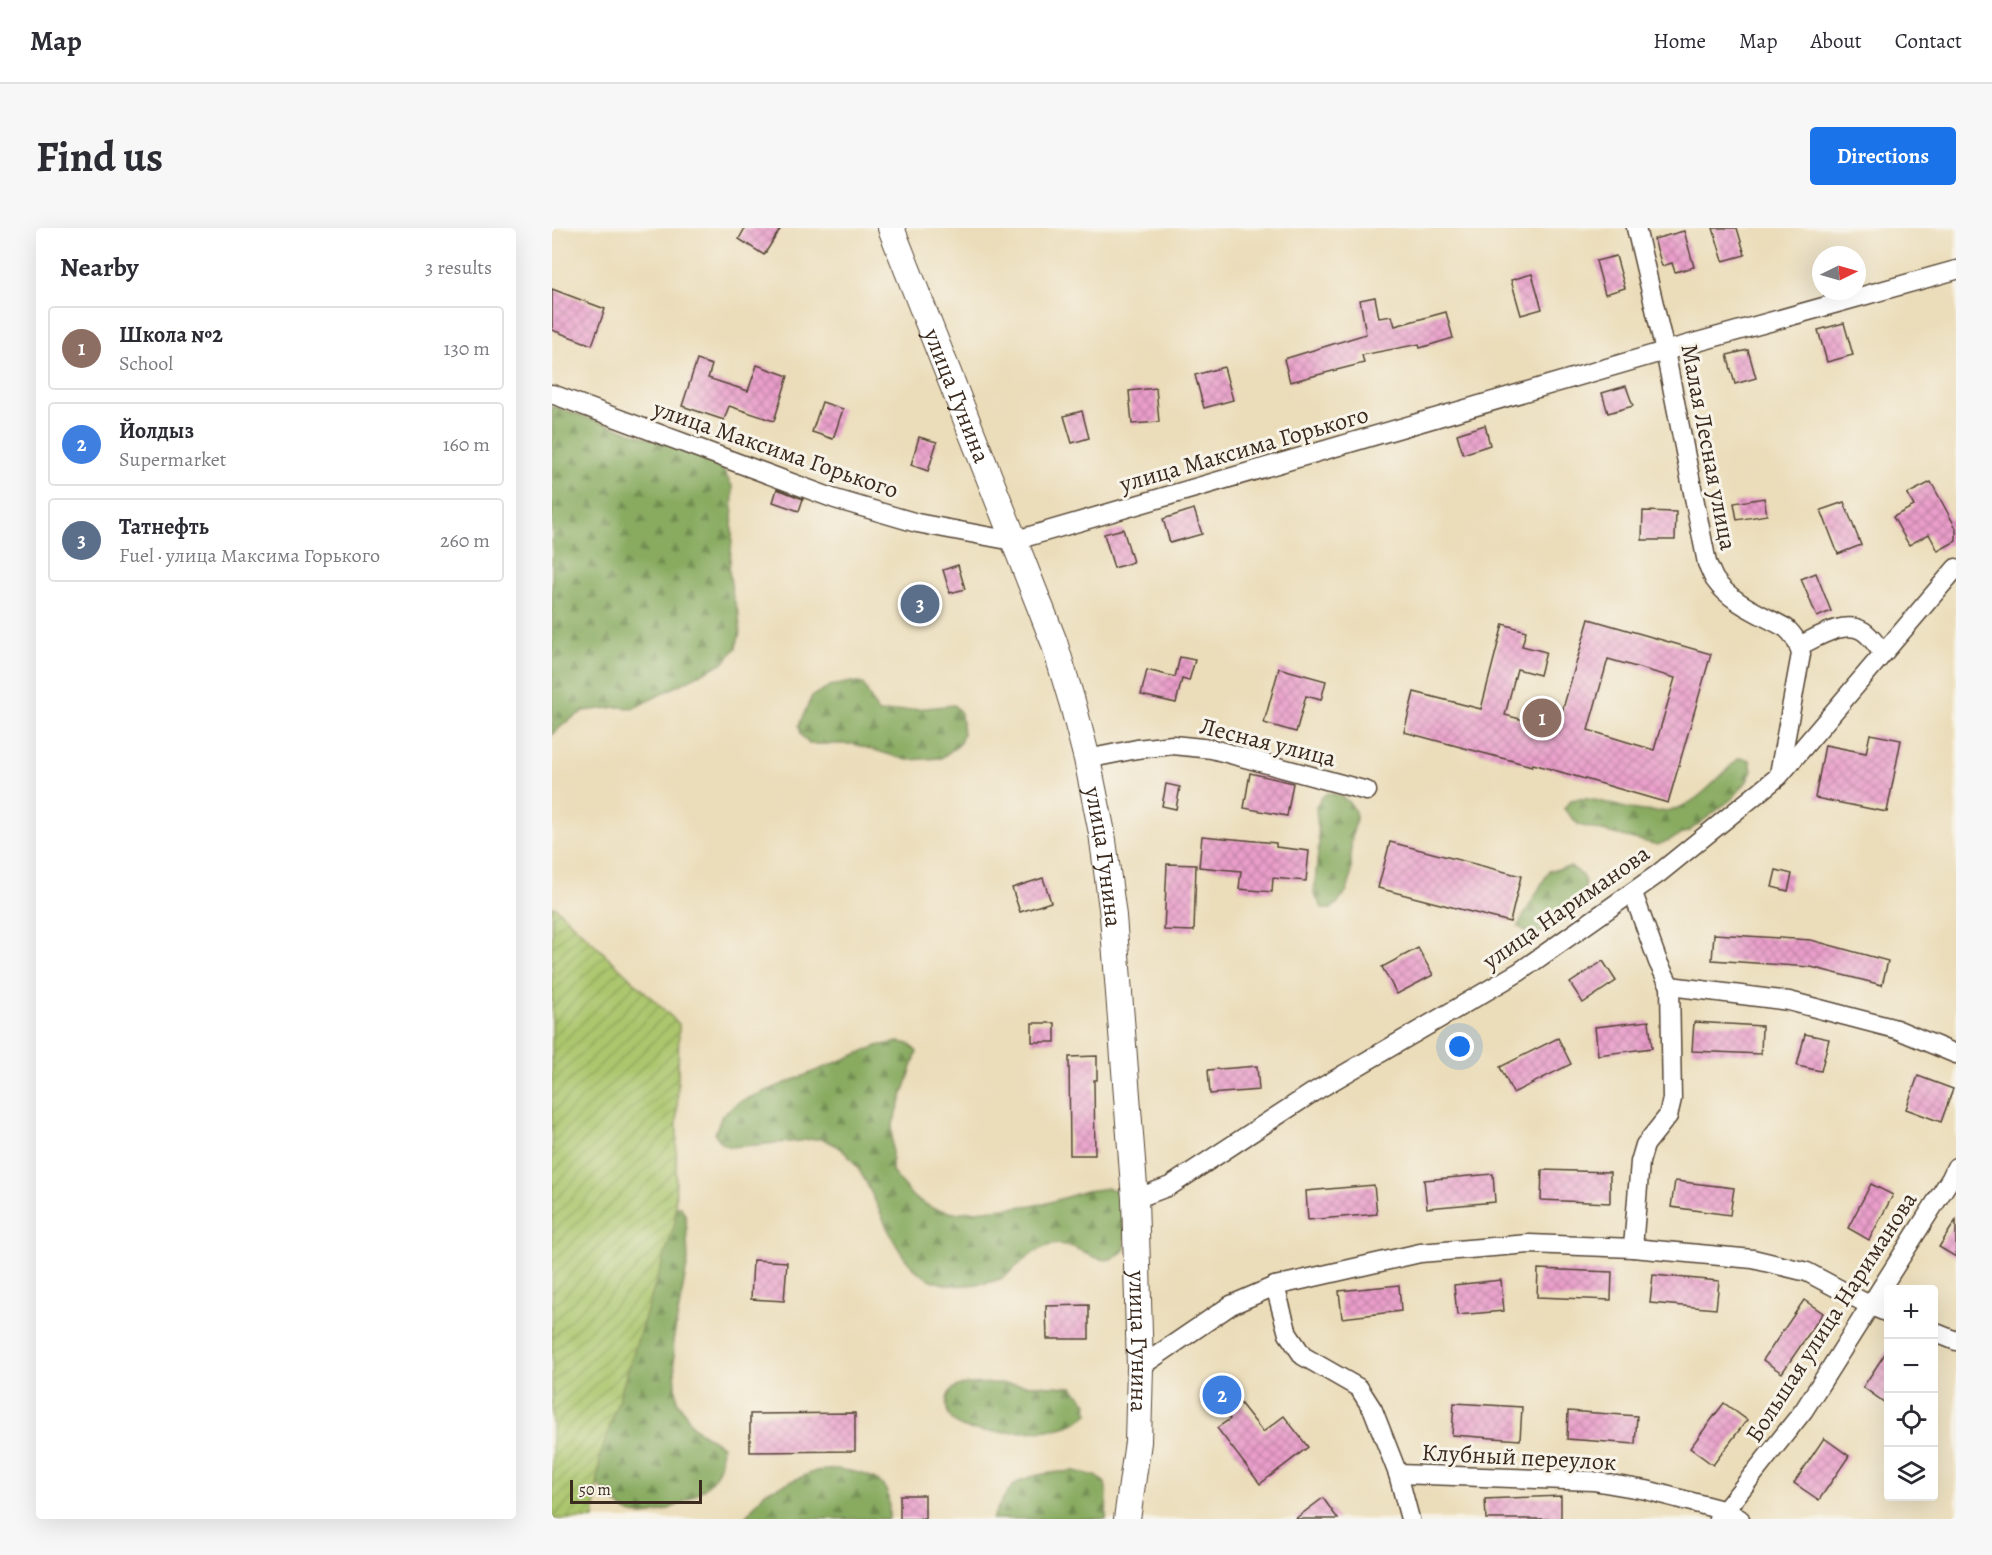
<!DOCTYPE html>
<html lang="en">
<head>
<meta charset="utf-8">
<style>
	body { margin:0; font-family:Alegreya,serif; background:#f7f7f7; color:#2b2b33 }
	.controls { position:absolute; right:18px; bottom:18px; display:grid; overflow:hidden; border-radius:6px; box-shadow:0 6px 24px #0002 }
	.controls button { width:54px; height:54px; display:grid; place-items:center; padding:0; border:0; border-bottom:2px solid #e1e1e2; background:#fff; color:#2b2b33; font:30px sans-serif }
	.compass { position:absolute; left:1260px; top:18px; width:54px; height:54px; border-radius:50%; background:#fff; box-shadow:0 6px 24px #0002; rotate:85deg }
	.scale { position:absolute; left:18px; bottom:15px; width:132px; box-sizing:border-box; padding-left:6px; border:3px solid #3b2a1e; border-top:0; font-size:16px; line-height:21px; white-space:nowrap; color:#3b2a1e; -webkit-text-stroke:4px #f7f3e8; paint-order:stroke }
	.you { position:absolute; left:908px; top:819px; width:21px; height:21px; margin:-15px; border:4px solid #fff; border-radius:50%; background:#1a73e8; box-shadow:0 0 0 9px #1a73e833 }
	.badge { display:grid; place-items:center; width:39px; height:39px; border-radius:50%; background:#1a73e8; color:#fff; font-size:20px; font-weight:700 }
	.pin { position:absolute; translate:-50% -50%; border:3px solid #fff; box-shadow:0 2px 6px #0006 }
	.list { margin:0; padding:0; list-style:none }
	h2 { display:flex; justify-content:space-between; align-items:center; height:78px; margin:0; padding:0 24px; font-size:26px }
	h2 small { font-size:20px; font-weight:400; color:#7c7c81 }
	.list li { display:grid; grid-template-columns:39px 1fr auto; gap:18px; align-items:center; box-sizing:border-box; height:84px; margin:0 12px 12px; padding:0 12px; border:2px solid #e1e1e2; border-radius:6px }
	.list b { display:block; font-size:22px; white-space:nowrap }
	.list p { margin:0; font-size:20px; white-space:nowrap; color:#7c7c81 }
	.list em { font-size:20px; font-style:normal; color:#7c7c81 }
	.icon { flex:none; width:33px; height:33px; fill:none; stroke:currentColor; stroke-width:2; stroke-linecap:round; stroke-linejoin:round }
	.map { position:relative; flex:none; width:1404px; height:1291px; overflow:hidden; border-radius:6px }
	header { display:flex; align-items:center; gap:36px; box-sizing:border-box; height:84px; padding:0 30px; background:#fff; border-bottom:2px solid #e1e1e2 }
	header strong { font-size:28px }
	nav { display:flex; gap:33px; margin-inline-start:auto; font-size:21px }
	.intro { display:flex; align-items:center; justify-content:space-between; box-sizing:border-box; height:144px; padding:0 36px }
	h1 { margin:0; font-size:42px }
	.button { padding:15px 27px; border-radius:6px; background:#1a73e8; color:#fff; font-size:21px; font-weight:700 }
	main { display:flex; gap:36px; padding:0 36px }
	aside { flex:1; background:#fff; border-radius:6px; box-shadow:0 6px 24px #0002 }
	.map>svg:first-child { display:block }
	.forest { fill:url(#forest-firs); stroke:#626a3f; stroke-width:1.5 }
	.garden { fill:url(#garden-furrows); stroke:#737846; stroke-width:1.5 }
	.building { fill:url(#building-cross-hatch); fill-rule:evenodd }
	.lines { fill:none; stroke-linecap:round; stroke-linejoin:round }
	.minor-casing { stroke:#554535; stroke-width:21 }
	.secondary-casing { stroke:#554535; stroke-width:28 }
	.minor { stroke:#fff; stroke-width:18 }
	.secondary { stroke:#fff; stroke-width:26 }
	.labels { text-anchor:middle; dominant-baseline:central; stroke-width:6; stroke-linejoin:round; paint-order:stroke }
	.street-label { font-size:24px; fill:#3b2a1e; stroke:#f7f3e8 }
</style>
</head>
<body>
<header>
<strong>Map</strong>
<nav><a>Home</a><a>Map</a><a>About</a><a>Contact</a></nav>
</header>
<div class="intro"><h1>Find us</h1><a class="button">Directions</a></div>
<main>
<aside>
<h2>Nearby<small>3 results</small></h2>
<ul class="list">
<li><span class="badge" style="background:#8d6e63">1</span><div><b>Школа №2</b><p>School</p></div><em>130 m</em></li>
<li><span class="badge" style="background:#3f7fe0">2</span><div><b>Йолдыз</b><p>Supermarket</p></div><em>160 m</em></li>
<li><span class="badge" style="background:#5c6f8a">3</span><div><b>Татнефть</b><p>Fuel · улица Максима Горького</p></div><em>260 m</em></li>
</ul>
</aside>
<div class="map">
<svg width="1404" height="1291" viewBox="0 0 1404 1291">
	<defs>
		<pattern id="forest-firs" width="22" height="20" patternUnits="userSpaceOnUse" patternTransform="scale(1.5)"><rect width="22" height="20" fill="#88ab60"/><path d="M5 1l3.5 6h-7zM16 11l3.5 6h-7z" fill="#708b4f"/></pattern>
		<pattern id="garden-furrows" width="10" height="10" patternUnits="userSpaceOnUse" patternTransform="scale(1.5)"><rect width="10" height="10" fill="#abc66d"/><path d="M-1 1l2-2M0 10L10 0M9 11l2-2" fill="none" stroke="#8ca159"/></pattern>
		<pattern id="building-cross-hatch" width="8" height="8" patternUnits="userSpaceOnUse" patternTransform="scale(1.5)"><rect width="8" height="8" fill="#ea9ecb"/><path d="M0 0l8 8M0 8l8-8" fill="none" stroke="#bf81a4"/></pattern>
	</defs>
	<rect width="100%" height="100%" fill="#f7f3e8"/>
	<filter id="ink" filterUnits="userSpaceOnUse"><feTurbulence type="fractalNoise" baseFrequency=".0167" numOctaves="2"/><feDisplacementMap in="SourceGraphic" scale="12" xChannelSelector="R" yChannelSelector="G"/><feConvolveMatrix kernelMatrix="1 2 1 2 8 2 1 2 1" color-interpolation-filters="sRGB"/></filter>
	<filter id="wash" filterUnits="userSpaceOnUse"><feTurbulence type="fractalNoise" baseFrequency=".008" numOctaves="4" result="noise"/><feDisplacementMap in="SourceGraphic" scale="24" xChannelSelector="R" yChannelSelector="G"/><feGaussianBlur stdDeviation="1.35" result="paint"/><feColorMatrix in="noise" values="0 0 0 0 0 0 0 0 0 0 0 0 0 0 0 0 0 1.4 0 .05"/><feComposite in="paint" operator="in"/></filter>
	<g filter="url(#wash)">
		<rect width="100%" height="100%" fill="#ebddba"/>
		<g class="forest">
			<path d="M 0,178 L 166,233 L 181,260 L 180,313 L 177,342 L 181,369 L 187,387 L 188,404 L 184,420 L 172,434 L 82,480 L 65,479 L 32,483 L 14,494 L 0,507 Z"/>
			<path d="M 300,454 L 311,456 L 326,485 L 402,477 L 409,485 L 411,507 L 407,517 L 389,530 L 355,532 L 302,516 L 257,516 L 249,507 L 247,497 L 260,468 L 278,458 Z"/>
			<path d="M 1187,530 L 1198,532 L 1200,543 L 1195,553 L 1181,570 L 1137,603 L 1106,617 L 1027,597 L 1012,581 L 1019,572 C 1037,568 1053,575 1070,579 C 1132,595 1146,569 1187,530 Z"/>
			<path d="M 775,565 C 788,566 804,575 804,590 C 804,596 801,602 800,608 C 796,638 808,658 779,681 L 771,681 L 762,666 L 767,614 L 764,579 L 769,570 Z"/>
			<path d="M 1018,639 C 1060,658 1005,709 978,705 C 973,704 970,701 966,698 L 997,643 Z"/>
			<path d="M 347,814 L 357,816 L 365,824 L 340,899 L 340,944 L 361,969 L 380,980 L 402,985 L 492,976 L 534,963 L 556,960 L 566,963 L 573,972 L 573,1021 C 546,1050 531,1010 499,1017 C 480,1021 466,1039 450,1050 C 442,1055 425,1056 415,1057 C 322,1066 338,932 270,911 C 264,910 254,912 248,913 C 225,915 202,917 179,919 L 169,915 L 163,906 L 170,887 L 187,874 L 325,818 Z"/>
			<path d="M 120,865 L 125,886 L 121,907 L 117,979 L 128,978 L 134,988 L 136,1033 L 121,1113 L 125,1172 L 142,1200 L 170,1218 C 169,1226 169,1238 165,1245 C 152,1268 107,1291 81,1286 C 68,1283 50,1260 40,1250 Z"/>
			<path d="M 442,1155 L 520,1159 L 535,1175 L 536,1186 C 531,1190 526,1194 520,1196 C 501,1206 430,1206 410,1199 C 392,1192 387,1163 409,1157 C 419,1155 431,1156 442,1155 Z"/>
			<path d="M 285,1241 C 300,1243 326,1246 334,1262 C 338,1270 337,1282 337,1291 L 192,1291 L 213,1264 L 264,1243 Z"/>
			<path d="M 522,1243 L 544,1248 L 553,1255 L 555,1266 L 554,1291 L 440,1291 C 446,1280 451,1268 460,1259 C 472,1246 505,1244 522,1243 Z"/>
		</g>
		<path class="garden" d="M 0,679 L 3,679 L 127,796 L 123,995 L 48,1229 L 42,1291 L 0,1291 Z"/>
		<g id="blocks">
			<g class="building">
				<path d="M 193,0 L 229,0 L 212,27 L 187,11 Z"/>
				<path d="M 1161,0 L 1185,0 L 1193,27 L 1171,33 Z"/>
				<path d="M 1132,3 L 1142,39 L 1123,44 L 1120,35 L 1110,38 L 1102,11 Z"/>
				<path d="M 1064,28 L 1073,60 L 1053,66 L 1044,33 Z"/>
				<path d="M 980,46 L 990,81 L 969,87 L 959,52 Z"/>
				<path d="M 0,61 L 53,81 L 40,117 L 0,102 Z"/>
				<path d="M 823,69 L 827,90 L 840,88 L 843,98 L 894,84 L 901,110 L 868,120 L 867,116 L 810,127 L 812,135 L 738,154 L 732,131 L 814,106 L 808,72 Z"/>
				<path d="M 1292,95 L 1301,127 L 1275,134 L 1266,102 Z"/>
				<path d="M 1196,122 L 1204,150 L 1183,156 L 1175,127 Z"/>
				<path d="M 145,132 L 160,137 L 156,150 L 196,163 L 205,137 L 236,148 L 222,193 L 177,178 L 172,192 L 130,178 Z"/>
				<path d="M 672,139 L 681,172 L 652,180 L 643,147 Z"/>
				<path d="M 1074,158 L 1081,178 L 1056,185 L 1050,165 Z"/>
				<path d="M 604,160 L 607,194 L 580,196 L 577,163 Z"/>
				<path d="M 270,174 L 291,181 L 281,211 L 260,204 Z"/>
				<path d="M 530,183 L 537,210 L 520,215 L 512,188 Z"/>
				<path d="M 933,197 L 938,217 L 911,226 L 905,206 Z"/>
				<path d="M 367,209 L 385,214 L 376,243 L 359,237 Z"/>
				<path d="M 1379,254 L 1404,300 L 1404,313 L 1386,323 L 1377,306 L 1357,317 L 1341,289 L 1362,278 L 1355,266 Z"/>
				<path d="M 225,261 L 251,271 L 247,283 L 221,274 Z"/>
				<path d="M 1212,270 L 1215,287 L 1185,292 L 1182,275 Z"/>
				<path d="M 1292,274 L 1309,317 L 1286,326 L 1269,282 Z"/>
				<path d="M 642,281 L 650,306 L 618,315 L 611,291 Z"/>
				<path d="M 1091,283 L 1124,284 L 1123,312 L 1090,312 Z"/>
				<path d="M 571,301 L 581,334 L 562,340 L 552,306 Z"/>
				<path d="M 406,337 L 413,361 L 398,365 L 391,342 Z"/>
				<path d="M 1264,345 L 1279,383 L 1265,389 L 1249,351 Z"/>
				<path d="M 376,367 L 378,384 L 360,385 L 359,369 Z"/>
				<path d="M 1037,391 L 1159,426 L 1116,575 L 981,536 L 980,538 L 852,504 L 862,464 L 929,481 L 951,396 L 974,403 L 970,418 L 994,424 L 988,447 L 965,441 L 953,487 L 1005,501 ZM 1056,431 L 1123,450 L 1102,522 L 1036,502 Z"/>
				<path d="M 628,429 L 643,432 L 637,453 L 630,451 L 624,475 L 589,467 L 595,442 L 623,449 Z"/>
				<path d="M 727,440 L 774,453 L 769,472 L 754,468 L 744,504 L 712,495 Z"/>
				<path d="M 1318,506 L 1349,512 L 1335,584 L 1263,570 L 1273,517 L 1314,525 Z"/>
				<path d="M 698,545 L 741,555 L 735,588 L 692,580 Z"/>
				<path d="M 614,556 L 628,559 L 624,581 L 610,578 Z"/>
				<path d="M 650,608 L 724,615 L 724,619 L 757,623 L 754,653 L 721,650 L 720,664 L 687,661 L 689,643 L 647,639 Z"/>
				<path d="M 838,614 L 969,648 L 958,694 L 826,660 Z"/>
				<path d="M 615,636 L 644,637 L 642,703 L 612,702 Z"/>
				<path d="M 1224,642 L 1240,646 L 1236,663 L 1220,659 Z"/>
				<path d="M 491,650 L 499,674 L 468,684 L 460,660 Z"/>
				<path d="M 1162,706 L 1259,712 L 1336,733 L 1330,757 L 1259,739 L 1160,732 Z"/>
				<path d="M 866,720 L 881,747 L 845,766 L 830,739 Z"/>
				<path d="M 1051,733 L 1064,753 L 1031,775 L 1018,755 Z"/>
				<path d="M 1097,793 L 1100,820 L 1046,827 L 1043,799 Z"/>
				<path d="M 1142,794 L 1210,798 L 1209,826 L 1140,823 Z"/>
				<rect x="480" y="795" width="23" height="19"/>
				<path d="M 1253,806 L 1277,811 L 1269,843 L 1245,838 Z"/>
				<path d="M 1006,810 L 1019,836 L 961,865 L 948,839 Z"/>
				<path d="M 545,828 L 545,852 L 542,852 L 543,927 L 518,927 L 517,829 Z"/>
				<path d="M 705,838 L 707,862 L 658,866 L 656,842 Z"/>
				<path d="M 1366,848 L 1401,861 L 1389,894 L 1354,881 Z"/>
				<path d="M 990,942 L 1058,944 L 1058,975 L 989,972 Z"/>
				<path d="M 941,946 L 943,974 L 875,980 L 872,952 Z"/>
				<path d="M 1123,953 L 1182,960 L 1178,987 L 1119,979 Z"/>
				<path d="M 1319,956 L 1341,967 L 1317,1012 L 1296,1000 Z"/>
				<path d="M 822,957 L 825,986 L 756,992 L 754,963 Z"/>
				<path d="M 1404,992 L 1404,1029 L 1387,1019 Z"/>
				<path d="M 201,1032 L 235,1034 L 232,1073 L 199,1071 Z"/>
				<path d="M 986,1041 L 1060,1044 L 1059,1072 L 985,1069 Z"/>
				<path d="M 1101,1047 L 1167,1053 L 1164,1081 L 1098,1075 Z"/>
				<path d="M 949,1052 L 952,1083 L 905,1087 L 902,1057 Z"/>
				<path d="M 847,1057 L 849,1083 L 790,1090 L 787,1063 Z"/>
				<path d="M 1252,1072 L 1271,1085 L 1230,1145 L 1211,1132 Z"/>
				<path d="M 537,1077 L 537,1111 L 495,1111 L 494,1078 Z"/>
				<path d="M 1336,1121 L 1336,1177 L 1311,1159 Z"/>
				<path d="M 670,1152 L 711,1204 L 732,1188 L 756,1219 L 708,1256 L 665,1200 L 678,1191 L 656,1163 Z"/>
				<path d="M 902,1175 L 970,1179 L 968,1212 L 900,1207 Z"/>
				<path d="M 1172,1175 L 1195,1192 L 1161,1237 L 1138,1220 Z"/>
				<path d="M 1016,1183 L 1085,1188 L 1083,1216 L 1015,1211 Z"/>
				<path d="M 303,1185 L 303,1223 L 198,1224 L 198,1186 Z"/>
				<path d="M 1272,1210 L 1297,1228 L 1267,1272 L 1242,1255 Z"/>
				<rect x="348" y="1267" width="25" height="24"/>
				<path d="M 1009,1268 L 1009,1291 L 934,1291 L 933,1271 Z"/>
				<path d="M 771,1270 L 786,1291 L 743,1291 Z"/>
			</g>
		</g>
	</g>
	<g filter="url(#ink)">
		<use href="#blocks" fill-opacity="0" stroke="#554535" stroke-width="1.5"/>
		<g class="lines">
			<g class="minor-casing">
				<g id="minor">
					<path d="M 1084,0 L 1113,123 L 1155,335 C 1158,341 1160,347 1163,352 C 1179,375 1211,387 1234,400 C 1243,408 1246,415 1249,426 L 1227,546"/>
					<path d="M 0,166 L 283,271 L 365,295 L 461,313 L 1113,123 L 1404,42"/>
					<path d="M 1247,418 C 1264,410 1293,391 1311,403 C 1319,408 1325,418 1331,425"/>
					<path d="M 535,531 L 585,521 L 621,517 L 660,521 L 815,563"/>
					<path d="M 1081,665 L 1106,734 L 1118,758 L 1120,871 L 1116,888 L 1093,917 L 1088,934 L 1081,1020"/>
					<path d="M 1118,758 L 1237,773 L 1344,801 L 1404,826"/>
					<path d="M 583,971 L 618,958 L 760,865 L 967,744 L 1106,646 L 1227,548 L 1404,340"/>
					<path d="M 723,1058 L 736,1106 L 751,1128 L 807,1160 L 821,1182 L 846,1246 L 858,1291"/>
					<path d="M 1382,1104 L 1404,1113"/>
					<path d="M 588,1139 L 679,1077 L 723,1058 L 868,1025 L 977,1016 L 1081,1020 L 1201,1031 L 1255,1044 L 1317,1077 L 1336,1085"/>
					<path d="M 846,1246 L 1041,1253 L 1094,1262 L 1174,1283 L 1188,1291"/>
					<path d="M 1166,1291 L 1252,1182 L 1399,950 L 1404,939"/>
				</g>
			</g>
			<g class="secondary-casing">
				<g id="secondary">
					<path id="s1" d="M 339,0 L 502,414 L 521,477 L 535,531 L 550,605 L 561,688 L 583,971 L 588,1139 L 586,1214 L 575,1291"/>
				</g>
			</g>
			<use href="#minor" class="minor"/>
			<use href="#secondary" class="secondary"/>
		</g>
	</g>
	<g class="labels">
		<g class="street-label">
			<text stroke="none"><textPath href="#s1" startOffset="180">улица Гунина</textPath></text>
			<text transform="translate(1157 219) rotate(79)">Малая Лесная улица</text>
			<text transform="translate(224 221) rotate(19)">улица Максима Горького</text>
			<text transform="translate(692 221) rotate(-16)">улица Максима Горького</text>
			<text transform="translate(716 514) rotate(14)">Лесная улица</text>
			<text stroke="none"><textPath href="#s1" startOffset="666">улица Гунина</textPath></text>
			<text transform="translate(1014 679) rotate(-35)">улица Нариманова</text>
			<text transform="translate(1279 1089) rotate(-57)">Большая улица Нариманова</text>
			<text stroke="none"><textPath href="#s1" startOffset="1152">улица Гунина</textPath></text>
			<text transform="translate(967 1229) rotate(3)">Клубный переулок</text>
		</g>
	</g>
</svg>
<div class="controls">
<button>+</button>
<button>−</button>
<button><svg class="icon" aria-label="locate" viewBox="0 0 24 24"><circle cx="12" cy="12" r="6"/><path d="M12 2v4M12 18v4M2 12h4M18 12h4"/></svg></button>
<button><svg class="icon" aria-label="layers" viewBox="0 0 24 24"><path d="M12 4l9 5-9 5-9-5zM3 14l9 5 9-5"/></svg></button>
</div>
<svg class="compass" viewBox="-18 -18 36 36"><path d="M0-13l5 13h-10z" fill="#e53935"/><path d="M0 13l5-13h-10z" fill="#7c7c81"/></svg>
<div class="scale">50 m</div>
<div class="you"></div>
<div class="pin badge" style="left:990px;top:490px;background:#8d6e63">1</div>
<div class="pin badge" style="left:670px;top:1167px;background:#3f7fe0">2</div>
<div class="pin badge" style="left:368px;top:376px;background:#5c6f8a">3</div>
</div>
</main>
</body>
</html>
